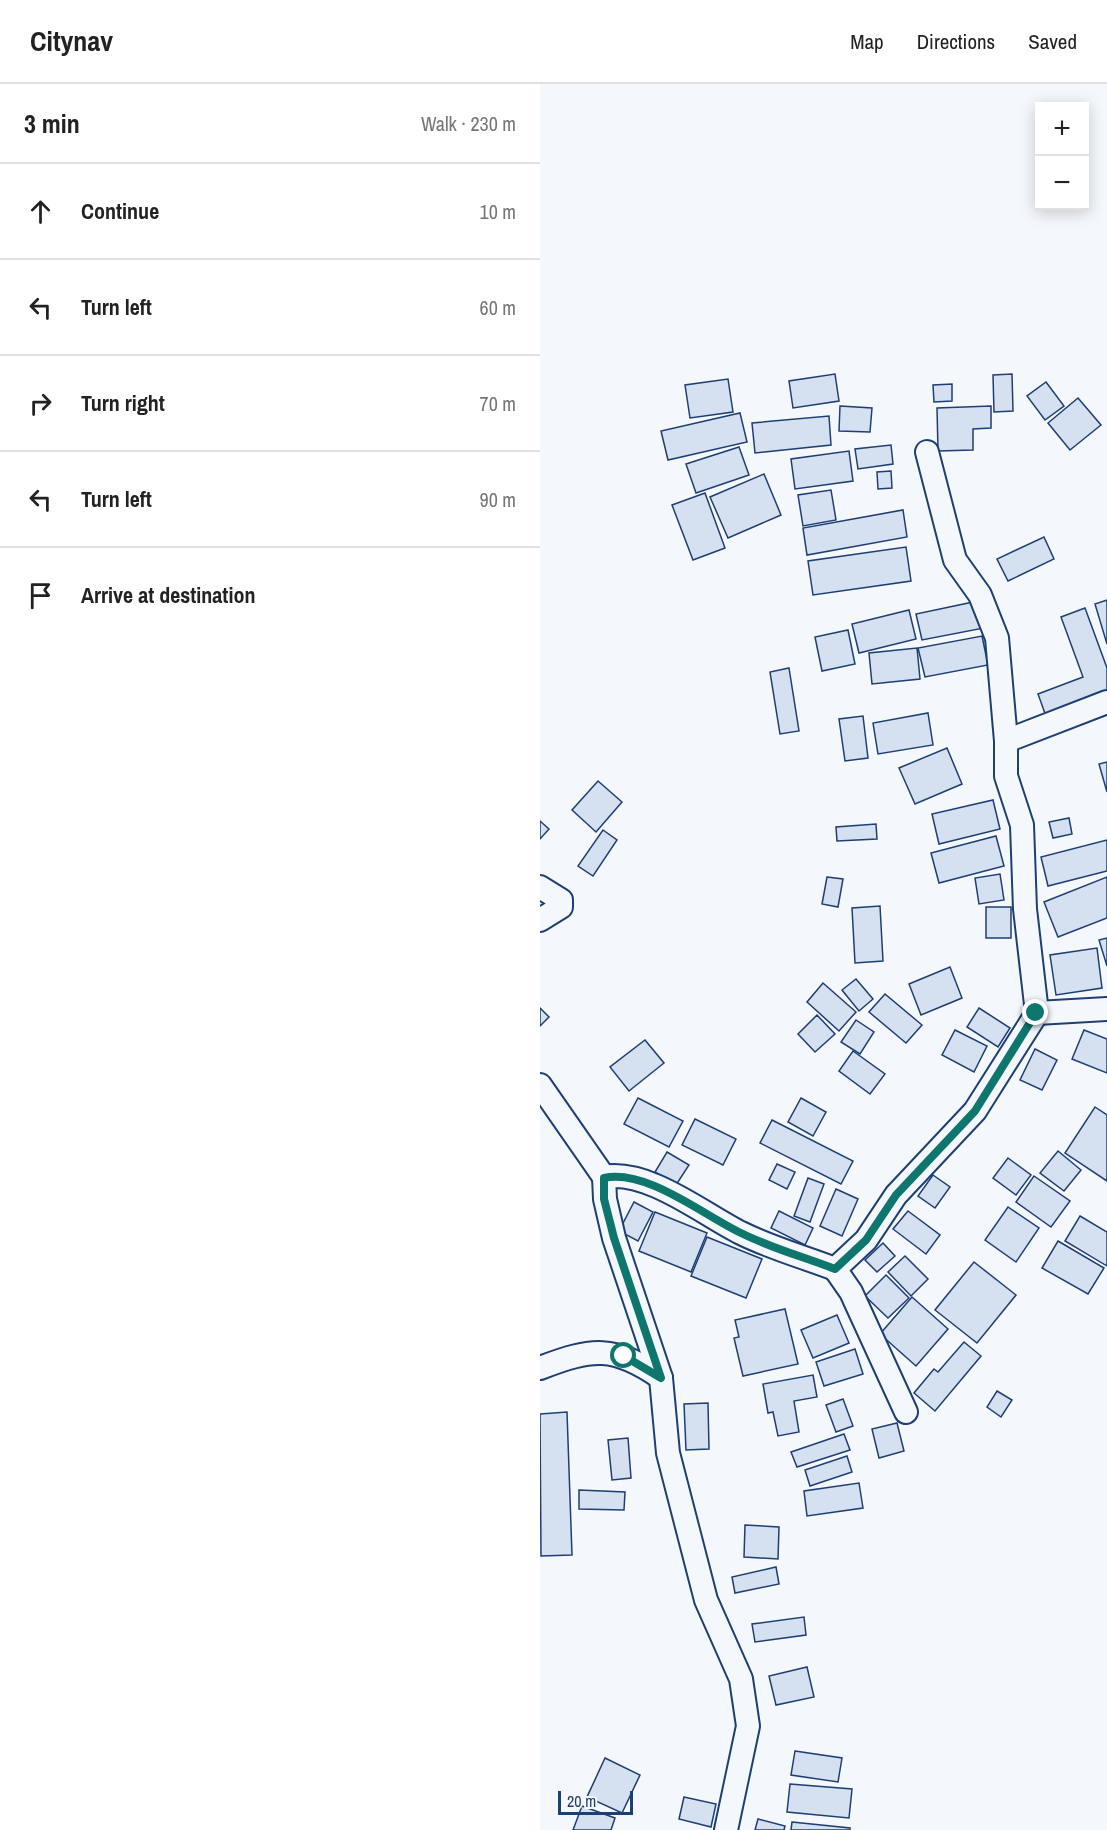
<!DOCTYPE html>
<html lang="en">
<head>
<meta charset="utf-8">
<style>
	body { margin:0; font-family:"Archivo Narrow",sans-serif; background:#f6f6f6; color:#222 }
	.controls { position:absolute; right:18px; top:18px; display:grid; overflow:hidden; border-radius:0px; box-shadow:0 3px 15px #0003 }
	.controls button { width:54px; height:54px; display:grid; place-items:center; padding:0; border:0; border-bottom:2px solid #e0e0e0; background:#fff; color:#222; font:30px sans-serif }
	.scale { position:absolute; left:18px; bottom:15px; width:75px; box-sizing:border-box; padding-left:6px; border:3px solid #1d3f73; border-top:0; font-size:16px; line-height:21px; white-space:nowrap; color:#1d3f73; -webkit-text-stroke:4px #f4f7fb; paint-order:stroke }
	.stop { position:absolute; width:18px; height:18px; margin:-14px; border:4px solid #0f766e; border-radius:50%; background:#fff }
	.stop.end { background:#0f766e; border-color:#fff; box-shadow:0 2px 6px #0008 }
	.list { margin:0; padding:0; list-style:none }
	h2 { display:flex; justify-content:space-between; align-items:center; height:78px; margin:0; padding:0 24px; font-size:26px }
	h2 small { font-size:20px; font-weight:400; color:#767676 }
	.list li { display:grid; grid-template-columns:39px 1fr auto; gap:18px; align-items:center; box-sizing:border-box; height:96px; padding:0 24px; border-top:2px solid #e0e0e0 }
	.list b { display:block; font-size:22px; white-space:nowrap }
	.list em { font-size:20px; font-style:normal; color:#767676 }
	.icon { flex:none; width:33px; height:33px; fill:none; stroke:currentColor; stroke-width:2; stroke-linecap:round; stroke-linejoin:round }
	.map { position:relative; flex:none; width:567px; height:1746px; overflow:hidden }
	header { display:flex; align-items:center; gap:36px; box-sizing:border-box; height:84px; padding:0 30px; background:#fff; border-bottom:2px solid #e0e0e0 }
	header strong { font-size:28px }
	nav { display:flex; gap:33px; margin-inline-start:auto; font-size:21px }
	main { display:flex }
	aside { flex:1; background:#fff }
	.map>svg:first-child { display:block }
	.building { fill:#d5e0f0; stroke:#1d3f73; stroke-width:1.5 }
	.lines { fill:none; stroke-linecap:round; stroke-linejoin:round }
	.minor-casing { stroke:#1d3f73; stroke-width:26 }
	.minor { stroke:#f4f7fb; stroke-width:22 }
	.route { stroke:#0f766e; stroke-width:8 }
</style>
</head>
<body>
<header>
<strong>Citynav</strong>
<nav><a>Map</a><a>Directions</a><a>Saved</a></nav>
</header>
<main>
<aside>
<h2>3 min<small>Walk · 230 m</small></h2>
<ul class="list">
<li><svg class="icon" aria-label="ahead" viewBox="0 0 24 24"><path d="M12 20V5M6 11l6-6 6 6"/></svg><div><b>Continue</b></div><em>10 m</em></li>
<li><svg class="icon" aria-label="left" viewBox="0 0 24 24"><path d="M17 20v-9H6M10 6l-5 5 5 5"/></svg><div><b>Turn left</b></div><em>60 m</em></li>
<li><svg class="icon" aria-label="right" viewBox="0 0 24 24"><path d="M7 20v-9h11M14 6l5 5-5 5"/></svg><div><b>Turn right</b></div><em>70 m</em></li>
<li><svg class="icon" aria-label="left" viewBox="0 0 24 24"><path d="M17 20v-9H6M10 6l-5 5 5 5"/></svg><div><b>Turn left</b></div><em>90 m</em></li>
<li><svg class="icon" aria-label="arrive" viewBox="0 0 24 24"><path d="M6 21V4h12l-3 4 3 4H6"/></svg><div><b>Arrive at destination</b></div></li>
</ul>
</aside>
<div class="map">
<svg width="567" height="1746" viewBox="0 0 567 1746">
	<rect width="100%" height="100%" fill="#f4f7fb"/>
	<g class="building">
		<path d="M 295,290 L 299,317 L 253,324 L 249,297 Z"/>
		<path d="M 472,290 L 473,327 L 454,328 L 453,291 Z"/>
		<path d="M 188,295 L 193,328 L 150,334 L 145,301 Z"/>
		<path d="M 506,298 L 524,322 L 505,336 L 487,312 Z"/>
		<path d="M 412,300 L 412,317 L 394,318 L 393,301 Z"/>
		<path d="M 538,314 L 561,341 L 530,366 L 508,339 Z"/>
		<path d="M 300,322 L 332,324 L 330,348 L 299,347 Z"/>
		<path d="M 451,322 L 451,344 L 433,345 L 433,366 L 398,367 L 397,324 Z"/>
		<path d="M 200,329 L 207,358 L 128,376 L 121,347 Z"/>
		<path d="M 289,332 L 291,361 L 215,369 L 212,339 Z"/>
		<path d="M 351,361 L 353,380 L 318,385 L 315,365 Z"/>
		<path d="M 199,363 L 209,391 L 156,409 L 146,380 Z"/>
		<path d="M 309,367 L 313,397 L 255,405 L 251,375 Z"/>
		<path d="M 351,387 L 352,404 L 338,405 L 337,388 Z"/>
		<path d="M 224,390 L 241,431 L 188,454 L 170,413 Z"/>
		<path d="M 291,406 L 296,436 L 263,442 L 258,411 Z"/>
		<path d="M 165,409 L 185,464 L 153,476 L 132,421 Z"/>
		<path d="M 363,426 L 367,453 L 267,471 L 263,444 Z"/>
		<path d="M 504,453 L 514,475 L 468,497 L 457,475 Z"/>
		<path d="M 366,463 L 371,497 L 273,511 L 268,477 Z"/>
		<path d="M 567,516 L 567,560 L 555,520 Z"/>
		<path d="M 438,517 L 444,544 L 382,556 L 376,530 Z"/>
		<path d="M 545,524 L 567,584 L 567,613 L 507,635 L 498,610 L 543,593 L 521,533 Z"/>
		<path d="M 369,526 L 376,555 L 319,569 L 312,540 Z"/>
		<path d="M 308,546 L 315,580 L 282,587 L 275,553 Z"/>
		<path d="M 442,552 L 448,581 L 385,593 L 378,564 Z"/>
		<path d="M 377,564 L 380,595 L 332,600 L 329,569 Z"/>
		<path d="M 249,584 L 259,647 L 240,650 L 230,588 Z"/>
		<path d="M 388,629 L 393,661 L 338,670 L 333,639 Z"/>
		<path d="M 323,632 L 328,674 L 305,677 L 299,635 Z"/>
		<path d="M 407,664 L 422,700 L 375,720 L 359,684 Z"/>
		<path d="M 567,678 L 567,708 L 559,680 Z"/>
		<path d="M 58,697 L 82,718 L 56,748 L 32,726 Z"/>
		<path d="M 453,716 L 460,745 L 399,760 L 392,730 Z"/>
		<path d="M 529,734 L 532,750 L 513,754 L 509,738 Z"/>
		<path d="M 0,737 L 9,745 L 0,755 Z"/>
		<path d="M 336,740 L 337,755 L 297,757 L 296,743 Z"/>
		<path d="M 63,746 L 77,756 L 53,792 L 38,782 Z"/>
		<path d="M 456,752 L 464,782 L 399,799 L 391,769 Z"/>
		<path d="M 567,756 L 567,787 L 508,802 L 501,773 Z"/>
		<path d="M 460,790 L 464,816 L 439,820 L 435,794 Z"/>
		<path d="M 287,793 L 303,795 L 298,823 L 282,820 Z"/>
		<path d="M 567,793 L 567,834 L 518,853 L 504,818 Z"/>
		<path d="M 340,822 L 343,877 L 315,879 L 312,824 Z"/>
		<rect x="446" y="823" width="25" height="31"/>
		<path d="M 567,854 L 567,882 L 559,856 Z"/>
		<path d="M 557,864 L 562,904 L 516,911 L 510,871 Z"/>
		<path d="M 410,883 L 422,914 L 381,931 L 369,900 Z"/>
		<path d="M 316,895 L 333,915 L 319,927 L 302,906 Z"/>
		<path d="M 283,899 L 316,928 L 299,947 L 267,918 Z"/>
		<path d="M 345,910 L 382,941 L 366,959 L 329,928 Z"/>
		<path d="M 0,924 L 9,933 L 0,942 Z"/>
		<path d="M 439,924 L 470,944 L 458,963 L 427,943 Z"/>
		<path d="M 277,931 L 295,950 L 275,968 L 258,950 Z"/>
		<path d="M 316,936 L 334,948 L 320,970 L 301,958 Z"/>
		<path d="M 415,946 L 447,962 L 434,988 L 402,971 Z"/>
		<path d="M 544,946 L 567,955 L 567,989 L 532,975 Z"/>
		<path d="M 105,956 L 124,979 L 89,1007 L 70,983 Z"/>
		<path d="M 495,965 L 517,976 L 502,1006 L 480,996 Z"/>
		<path d="M 313,967 L 345,990 L 330,1010 L 299,987 Z"/>
		<path d="M 98,1014 L 143,1037 L 129,1063 L 84,1040 Z"/>
		<path d="M 261,1014 L 286,1028 L 273,1052 L 248,1038 Z"/>
		<path d="M 555,1023 L 567,1031 L 567,1097 L 525,1069 Z"/>
		<path d="M 155,1035 L 196,1055 L 183,1081 L 142,1061 Z"/>
		<path d="M 232,1036 L 313,1077 L 301,1100 L 220,1059 Z"/>
		<path d="M 518,1067 L 541,1086 L 524,1107 L 500,1089 Z"/>
		<path d="M 127,1068 L 149,1081 L 136,1101 L 115,1088 Z"/>
		<path d="M 468,1074 L 491,1091 L 476,1111 L 453,1094 Z"/>
		<path d="M 237,1080 L 255,1088 L 247,1105 L 229,1096 Z"/>
		<path d="M 393,1091 L 410,1103 L 395,1124 L 378,1112 Z"/>
		<path d="M 494,1092 L 530,1117 L 511,1143 L 476,1118 Z"/>
		<path d="M 268,1094 L 284,1100 L 270,1138 L 254,1132 Z"/>
		<path d="M 296,1105 L 318,1115 L 302,1152 L 280,1142 Z"/>
		<path d="M 94,1118 L 113,1128 L 98,1157 L 79,1147 Z"/>
		<path d="M 468,1123 L 499,1144 L 476,1178 L 445,1156 Z"/>
		<path d="M 239,1127 L 273,1144 L 265,1161 L 231,1144 Z"/>
		<path d="M 368,1127 L 400,1151 L 386,1170 L 353,1145 Z"/>
		<path d="M 115,1128 L 167,1149 L 151,1188 L 99,1167 Z"/>
		<path d="M 540,1132 L 567,1148 L 567,1182 L 525,1157 Z"/>
		<path d="M 167,1153 L 222,1175 L 206,1214 L 151,1192 Z"/>
		<path d="M 518,1157 L 564,1184 L 548,1210 L 502,1184 Z"/>
		<path d="M 343,1159 L 355,1172 L 337,1188 L 325,1176 Z"/>
		<path d="M 365,1172 L 388,1195 L 371,1212 L 348,1188 Z"/>
		<path d="M 434,1178 L 476,1211 L 437,1259 L 395,1226 Z"/>
		<path d="M 346,1191 L 369,1214 L 348,1234 L 325,1212 Z"/>
		<path d="M 372,1213 L 408,1245 L 376,1282 L 340,1250 Z"/>
		<path d="M 245,1225 L 258,1280 L 203,1292 L 194,1254 L 199,1253 L 195,1236 Z"/>
		<path d="M 297,1231 L 309,1259 L 273,1274 L 261,1246 Z"/>
		<path d="M 424,1258 L 441,1272 L 395,1327 L 374,1309 L 394,1285 L 398,1288 Z"/>
		<path d="M 315,1265 L 323,1290 L 284,1302 L 276,1278 Z"/>
		<path d="M 273,1291 L 277,1313 L 254,1317 L 259,1348 L 238,1352 L 233,1328 L 228,1329 L 223,1300 Z"/>
		<path d="M 457,1307 L 472,1316 L 461,1333 L 447,1323 Z"/>
		<path d="M 303,1315 L 313,1342 L 296,1348 L 286,1321 Z"/>
		<path d="M 168,1319 L 169,1365 L 146,1366 L 144,1320 Z"/>
		<path d="M 27,1328 L 32,1471 L 1,1472 L 0,1330 Z"/>
		<path d="M 357,1339 L 364,1367 L 339,1374 L 332,1345 Z"/>
		<path d="M 304,1350 L 310,1366 L 257,1383 L 251,1368 Z"/>
		<path d="M 88,1354 L 91,1394 L 72,1396 L 68,1356 Z"/>
		<path d="M 307,1372 L 312,1388 L 270,1402 L 265,1386 Z"/>
		<path d="M 319,1399 L 323,1424 L 267,1432 L 264,1407 Z"/>
		<path d="M 39,1406 L 85,1408 L 84,1426 L 39,1425 Z"/>
		<path d="M 205,1441 L 239,1443 L 238,1475 L 204,1473 Z"/>
		<path d="M 236,1483 L 239,1500 L 195,1509 L 192,1493 Z"/>
		<path d="M 264,1533 L 266,1551 L 215,1558 L 212,1540 Z"/>
		<path d="M 267,1583 L 274,1613 L 236,1621 L 229,1592 Z"/>
		<path d="M 255,1667 L 302,1674 L 298,1698 L 251,1691 Z"/>
		<path d="M 65,1674 L 100,1691 L 82,1729 L 47,1713 Z"/>
		<path d="M 250,1700 L 312,1705 L 309,1734 L 247,1728 Z"/>
		<path d="M 144,1713 L 176,1720 L 171,1743 L 139,1735 Z"/>
		<path d="M 42,1722 L 75,1734 L 71,1746 L 33,1746 Z"/>
		<path d="M 218,1735 L 245,1742 L 244,1746 L 215,1746 Z"/>
		<path d="M 252,1738 L 310,1744 L 310,1746 L 251,1746 Z"/>
	</g>
	<g class="lines">
		<g class="minor-casing">
			<g id="minor">
				<path d="M 466,657 L 567,618"/>
				<path d="M 0,803 L 21,816 L 21,823 L 0,836"/>
				<path d="M 497,929 L 567,925"/>
				<path d="M 0,1001 L 64,1093"/>
				<path d="M 295,1185 L 311,1208 L 366,1328"/>
				<path d="M 0,1284 C 52,1264 74,1261 121,1294"/>
				<path d="M 186,1746 L 208,1642 L 201,1595 L 166,1516 L 128,1369 L 121,1294 L 74,1154 L 65,1115 L 64,1093 C 108,1085 163,1130 201,1149 C 231,1164 264,1173 295,1185 L 326,1156 L 356,1111 L 435,1027 L 497,929 L 485,825 L 482,741 L 466,692 L 466,657 L 457,554 L 440,511 L 415,476 L 387,368"/>
			</g>
		</g>
		<use href="#minor" class="minor"/>
	</g>
	<g class="lines">
		<path class="route" d="M 84,1272 L 121,1294 L 74,1154 L 64,1115 L 64,1094 C 107,1085 163,1131 201,1149 C 231,1164 264,1173 295,1185 L 326,1156 L 356,1111 L 435,1027 L 496,929"/>
	</g>
</svg>
<div class="controls">
<button>+</button>
<button>−</button>
</div>
<div class="scale">20 m</div>
<div class="stop" style="left:84px;top:1272px"></div>
<div class="stop end" style="left:496px;top:929px"></div>
</div>
</main>
</body>
</html>
